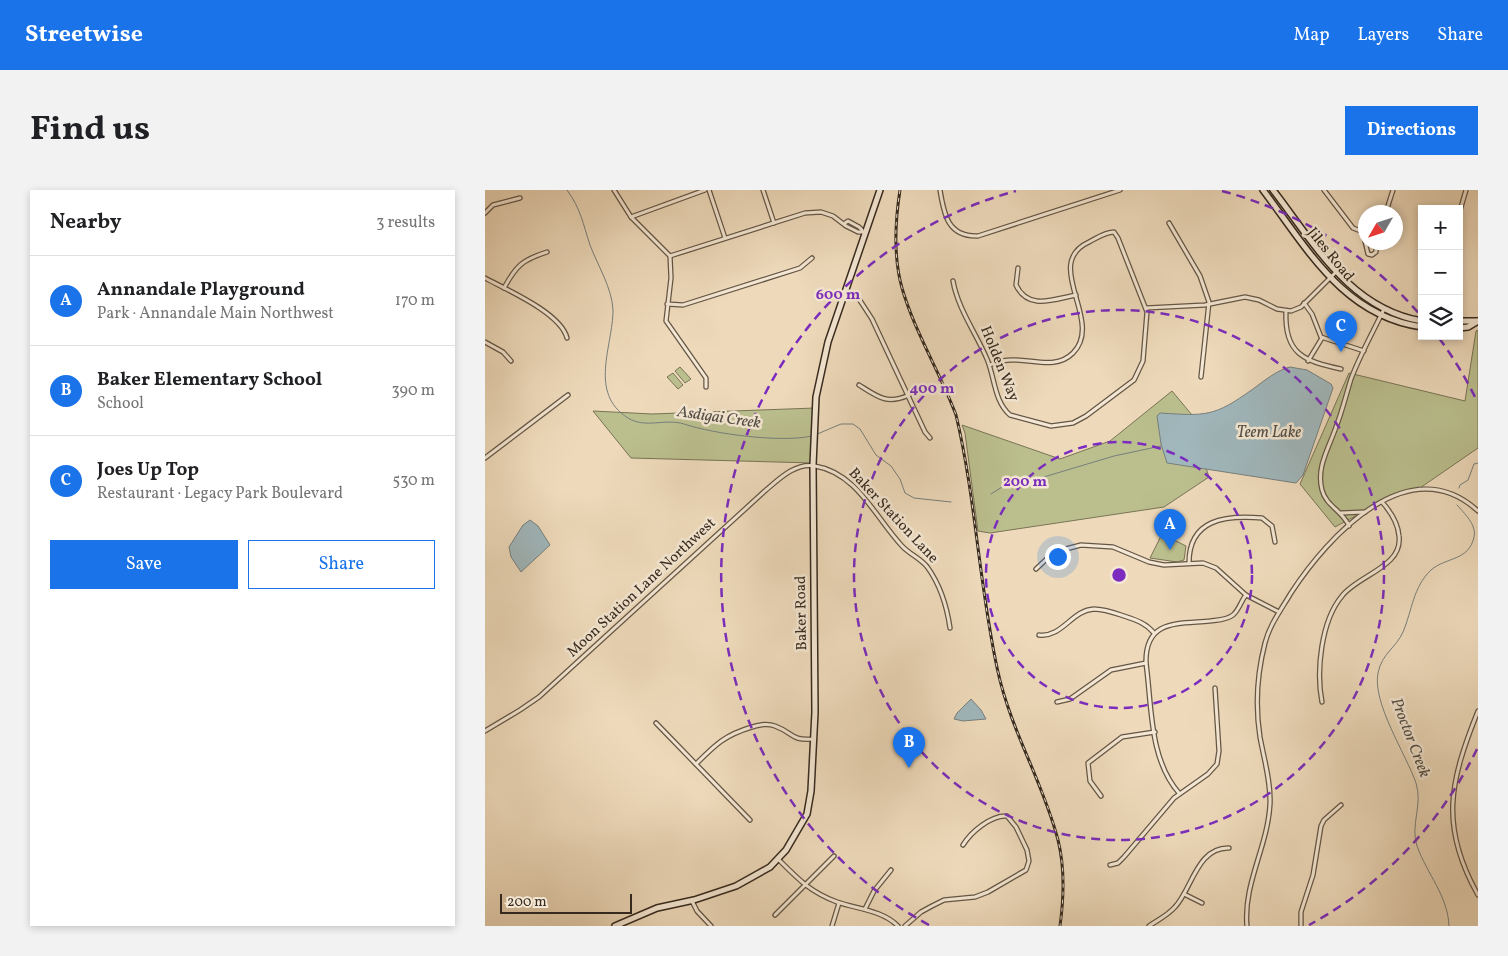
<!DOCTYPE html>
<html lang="en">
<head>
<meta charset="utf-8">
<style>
	body { margin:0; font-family:Vollkorn,serif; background:#f2f2f2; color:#202124 }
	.controls { position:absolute; right:15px; top:15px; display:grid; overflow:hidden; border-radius:0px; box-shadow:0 2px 8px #0003 }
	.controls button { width:45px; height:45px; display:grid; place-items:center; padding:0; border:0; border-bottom:1px solid #e0e0e0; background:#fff; color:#202124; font:25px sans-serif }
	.compass { position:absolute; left:873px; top:15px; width:45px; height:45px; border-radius:50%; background:#fff; box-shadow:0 2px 8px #0003; rotate:231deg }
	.scale { position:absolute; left:15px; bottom:12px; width:132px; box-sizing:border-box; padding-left:5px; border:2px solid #362a1f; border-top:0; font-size:14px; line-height:18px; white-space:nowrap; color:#362a1f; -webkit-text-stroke:4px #f4e7d3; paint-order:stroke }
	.you { position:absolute; left:572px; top:366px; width:18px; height:18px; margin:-12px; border:4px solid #fff; border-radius:50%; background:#1a73e8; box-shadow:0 0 0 8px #1a73e833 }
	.badge { display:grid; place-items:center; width:32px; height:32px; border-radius:50%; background:#1a73e8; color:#fff; font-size:16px; font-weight:700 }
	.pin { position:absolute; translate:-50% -41px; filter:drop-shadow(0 1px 2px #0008) }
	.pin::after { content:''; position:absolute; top:26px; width:18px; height:15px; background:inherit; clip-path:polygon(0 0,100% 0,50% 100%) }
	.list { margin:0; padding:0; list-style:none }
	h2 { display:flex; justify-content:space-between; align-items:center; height:65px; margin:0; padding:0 20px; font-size:21px }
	h2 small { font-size:16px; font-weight:400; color:#757577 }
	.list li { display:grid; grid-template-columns:32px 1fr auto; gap:15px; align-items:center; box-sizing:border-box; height:90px; padding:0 20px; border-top:1px solid #e0e0e0 }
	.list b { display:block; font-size:19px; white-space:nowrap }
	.list p { margin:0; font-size:16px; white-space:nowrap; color:#757577 }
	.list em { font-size:16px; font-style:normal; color:#757577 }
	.actions { display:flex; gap:10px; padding:15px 20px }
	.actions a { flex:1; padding:11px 0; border:1px solid #1a73e8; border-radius:0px; text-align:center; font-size:18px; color:#1a73e8 }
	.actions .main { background:#1a73e8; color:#fff }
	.icon { flex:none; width:28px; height:28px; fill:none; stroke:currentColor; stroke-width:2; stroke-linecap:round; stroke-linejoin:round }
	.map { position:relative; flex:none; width:993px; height:736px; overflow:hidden; border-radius:0px }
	header { display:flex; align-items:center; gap:30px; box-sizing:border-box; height:70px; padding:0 25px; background:#1a73e8; color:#fff }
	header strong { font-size:24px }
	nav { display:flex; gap:28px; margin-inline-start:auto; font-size:18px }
	.intro { display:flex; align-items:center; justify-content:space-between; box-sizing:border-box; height:120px; padding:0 30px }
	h1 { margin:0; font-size:35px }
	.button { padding:12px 22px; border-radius:0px; background:#1a73e8; color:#fff; font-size:18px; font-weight:700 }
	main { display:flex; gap:30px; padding:0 30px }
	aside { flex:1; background:#fff; border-radius:0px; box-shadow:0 2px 8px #0003 }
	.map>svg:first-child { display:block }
	.green { fill:#bbbf8e; stroke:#787456 }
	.water { fill:#a0b7bc; stroke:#767f7d }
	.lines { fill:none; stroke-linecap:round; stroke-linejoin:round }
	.stream { stroke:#767f7d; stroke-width:1 }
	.street-casing { stroke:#645646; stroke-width:5.5 }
	.secondary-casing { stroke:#362a1f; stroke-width:8 }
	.street { stroke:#f4e7d3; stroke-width:3 }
	.secondary { stroke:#f4e7d3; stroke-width:5 }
	.rail-casing { stroke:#362a1f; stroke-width:3 }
	.rail { stroke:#f4e7d3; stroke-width:1; stroke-dasharray:4; stroke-linecap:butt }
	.ring { fill:none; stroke:#7b2cbf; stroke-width:2.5; stroke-dasharray:9 6 }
	.labels { text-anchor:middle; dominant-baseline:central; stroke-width:5; stroke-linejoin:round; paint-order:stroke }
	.street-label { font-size:15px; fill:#362a1f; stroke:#f4e7d3 }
	.water-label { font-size:16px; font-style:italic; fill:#504d46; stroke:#f4e7d3 }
	.centre { fill:#7b2cbf; stroke:#f4e7d3; stroke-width:2.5 }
	.ring-label { font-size:15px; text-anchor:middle; font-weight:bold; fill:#7b2cbf; stroke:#f4e7d3; stroke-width:5; stroke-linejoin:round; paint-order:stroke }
</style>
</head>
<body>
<header>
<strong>Streetwise</strong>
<nav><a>Map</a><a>Layers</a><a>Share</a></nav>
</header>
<div class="intro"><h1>Find us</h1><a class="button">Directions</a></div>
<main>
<aside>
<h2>Nearby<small>3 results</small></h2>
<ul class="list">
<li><span class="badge">A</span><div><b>Annandale Playground</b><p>Park · Annandale Main Northwest</p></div><em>170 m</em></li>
<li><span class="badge">B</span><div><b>Baker Elementary School</b><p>School</p></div><em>390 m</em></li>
<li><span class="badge">C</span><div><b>Joes Up Top</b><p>Restaurant · Legacy Park Boulevard</p></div><em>530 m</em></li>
</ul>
<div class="actions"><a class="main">Save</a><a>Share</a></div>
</aside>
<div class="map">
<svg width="993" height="736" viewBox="0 0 993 736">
	<rect width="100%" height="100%" fill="#eedabb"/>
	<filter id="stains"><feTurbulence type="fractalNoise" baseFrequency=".004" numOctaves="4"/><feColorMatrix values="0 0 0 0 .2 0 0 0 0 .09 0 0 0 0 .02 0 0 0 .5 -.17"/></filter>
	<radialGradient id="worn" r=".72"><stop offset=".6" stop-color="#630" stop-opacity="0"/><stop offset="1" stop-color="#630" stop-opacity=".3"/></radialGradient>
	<g class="green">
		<path d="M 993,140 L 993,258 L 935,298 L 900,310 L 850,337 L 815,294 L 864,183 L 980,211 L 991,141 Z"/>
		<path d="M 195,177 L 206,189 L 200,193 L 190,181 Z"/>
		<path d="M 188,183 L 198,195 L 193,199 L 182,187 Z"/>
		<path d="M 687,201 L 707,225 L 690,255 L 716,263 L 724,287 L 679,317 L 505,343 L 493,341 L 480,243 L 477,235 L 575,269 L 625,251 Z"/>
		<path d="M 330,218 L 328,273 L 146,268 L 108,221 L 167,224 Z"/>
		<path d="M 677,344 L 701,356 L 699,370 L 692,372 L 665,368 Z"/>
	</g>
	<g class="water">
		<path d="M 805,177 L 822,180 L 846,194 L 848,198 L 818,285 L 811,293 L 682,273 L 676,254 L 672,226 L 675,223 C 721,226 729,227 768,199 C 779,191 792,180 805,177 Z"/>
		<path d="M 45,330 L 53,336 L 65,355 L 36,382 L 26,367 L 24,357 L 38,335 Z"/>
		<path d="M 486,509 L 496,520 L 501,529 L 478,531 L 469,529 L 472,523 Z"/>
	</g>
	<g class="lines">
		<g class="stream">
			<path d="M 82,0 C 96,19 98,34 105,55 C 113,76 127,98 128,120 C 128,156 103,203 143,228 C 161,239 180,228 199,234 C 229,244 296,253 327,246"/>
			<path d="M 330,245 L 356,234 L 368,234 L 375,239 L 391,265 L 406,276 L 415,289 L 420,303 L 429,308 L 466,312"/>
			<path d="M 974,298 L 975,295 L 983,290 L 989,274 L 993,273"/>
			<path d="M 506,304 L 517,297 L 532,295 L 629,266 L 676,256"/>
			<path d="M 964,736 C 963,706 942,684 932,656 C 925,635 938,615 931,593 C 921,564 887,513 893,483 C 897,463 911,458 918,442 C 927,421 928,397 946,380 C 961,367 984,371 989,347 C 992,335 979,323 972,315"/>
		</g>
		<g class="street-casing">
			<g id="street">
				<path d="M 129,0 L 146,27 L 185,66 L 186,88 L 181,131 L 221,188 L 221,197"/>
				<path d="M 224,0 L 240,48"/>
				<path d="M 278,0 L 289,33"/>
				<path d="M 455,0 C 459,25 463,47 493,46 L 635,0"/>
				<path d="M 839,0 L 868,38 L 881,43"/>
				<path d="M 901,22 L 908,0"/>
				<path d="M 0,23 L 8,15 L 35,8"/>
				<path d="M 974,24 L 981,0"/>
				<path d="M 146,27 L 220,0"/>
				<path d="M 360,33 L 363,31 L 374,37 L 377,40"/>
				<path d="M 684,33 L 715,86 L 724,112 L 716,187"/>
				<path d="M 878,43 L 883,64 L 887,65 L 891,62 L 891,52"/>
				<path d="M 185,66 L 320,23 L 336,22 L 348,26 L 361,36 L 373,42 L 380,42"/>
				<path d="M 533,78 L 531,95 C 543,121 569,109 591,105"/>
				<path d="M 0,88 C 22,100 76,123 82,148"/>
				<path d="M 468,91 C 473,119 491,143 502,169 C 510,188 509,211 525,225 L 566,236 L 588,233 L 601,226 L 649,190 L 658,171 L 662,122 L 633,48 L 629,42 C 620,42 612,48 604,52 C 556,74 620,131 588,163 C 566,185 534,160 505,175"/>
				<path d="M 19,98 C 31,76 37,70 62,62"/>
				<path d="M 360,103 L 374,109 L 387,129 L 440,242 L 445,248"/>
				<path d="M 819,113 L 827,124 L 836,147 L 879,161"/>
				<path d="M 182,114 L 198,115 L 315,78 L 327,68"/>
				<path d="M 661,118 L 720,115 L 760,107 L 774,110 L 792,119 L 806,121 L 816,117 L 851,82"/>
				<path d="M 801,121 C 799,164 819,171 856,179"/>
				<path d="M 0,152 L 18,162 L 26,171"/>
				<path d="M 823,171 L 837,148"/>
				<path d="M 374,195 C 393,207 402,215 424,205"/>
				<path d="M 0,268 L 83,205"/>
				<path d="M 856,323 L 880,322"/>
				<path d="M 864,336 C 858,321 841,316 837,300 C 831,277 844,258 851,237 C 857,222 861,205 866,189 C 875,165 888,142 899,119"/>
				<path d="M 704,373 C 704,329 740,325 777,328 L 787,336 L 790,352"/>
				<path d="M 551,379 L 569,362 L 596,355 L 628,357 L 664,372 L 679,375 L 718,373 L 731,378 L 761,405 L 794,422"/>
				<path d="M 554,445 C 577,448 587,420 609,419 C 619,419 630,423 639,426 C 651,430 661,433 669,443"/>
				<path d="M 572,512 L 585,509 L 626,480 L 661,473"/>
				<path d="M 837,512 C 831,481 836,431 857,406 C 873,385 918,377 914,346 C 913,333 906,322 897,312"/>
				<path d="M 993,521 C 965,591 954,636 993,705"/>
				<path d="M 171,533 L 265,630"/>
				<path d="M 0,541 L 35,520 L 54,507 L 281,300 C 294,289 311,272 330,276 C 372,283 390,327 417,356 C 424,364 437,369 443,378 C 455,395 462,417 465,438"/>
				<path d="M 211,574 C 231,554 240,545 267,537 C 275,535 282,533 290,536 C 309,543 305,551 329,549"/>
				<path d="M 694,603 C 664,569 667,516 661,473 C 660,429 693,434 725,431 C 732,430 742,430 748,425 C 754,420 756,411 761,405"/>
				<path d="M 616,606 L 605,591 L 603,573 L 637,547 L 670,542"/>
				<path d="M 293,669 C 313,689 325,702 352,712 C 372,719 397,720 413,736"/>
				<path d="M 625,675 L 633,673 L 639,667 L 689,608 L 723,584 L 732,574 L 734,561 L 730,498"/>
				<path d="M 699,704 L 717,713"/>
				<path d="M 207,711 L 212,721 L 226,736"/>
				<path d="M 380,719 L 389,701 L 406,680"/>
				<path d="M 290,725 L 349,666"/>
				<path d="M 347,736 L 354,713"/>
				<path d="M 420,736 L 436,722 L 447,716 L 459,710 L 490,707 L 503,702 L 541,680 L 544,671 L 542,660 L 531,637 L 522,626 C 506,625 486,642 478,655"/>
				<path d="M 664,736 C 673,730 683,725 690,717 C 707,699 712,657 744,658"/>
				<path d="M 762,736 C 758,694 783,656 785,614 C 786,592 779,569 775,547 C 770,515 772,484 780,453 C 785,434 796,420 806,403 C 843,346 924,258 993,321"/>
				<path d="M 816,736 L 816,722 L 828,685 L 836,636 L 839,630 L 856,615"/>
			</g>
		</g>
		<g class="secondary-casing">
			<g id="secondary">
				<path d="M 778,0 C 822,58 858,126 937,137"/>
				<path d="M 788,0 C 829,53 865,119 937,131"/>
				<path d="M 974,131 L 993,131"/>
				<path d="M 974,138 L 983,137 L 993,131"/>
				<path d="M 130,736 L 172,718 L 209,710 L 251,696 L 269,686 L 285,677 L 301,660 L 322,624 L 326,601 L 330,522 L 328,275 L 331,207 L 343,152 L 395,0"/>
			</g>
		</g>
		<use href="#street" class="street"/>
		<use href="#secondary" class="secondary"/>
		<g class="rail-casing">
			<path id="rail" d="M 415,0 C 410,32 408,66 417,98 C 430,143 455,182 471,225 C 491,309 494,397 513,482 C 526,541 558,592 573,650 C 580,678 579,707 575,736"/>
		</g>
		<use href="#rail" class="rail"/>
	</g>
	<g class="ring">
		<circle cx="634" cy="385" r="133"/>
		<circle cx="634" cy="385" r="265"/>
		<path d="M992 559A398 398 0 0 1 824 735M444 735A398 398 0 0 1 531 1M737 1A398 398 0 0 1 937 127M954 148A398 398 0 0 1 992 211"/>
	</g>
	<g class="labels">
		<g class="street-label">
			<text transform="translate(845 65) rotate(51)">Jiles Road</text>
			<text transform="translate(514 174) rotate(68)">Holden Way</text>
			<text transform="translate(408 326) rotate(47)">Baker Station Lane</text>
			<text transform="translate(157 398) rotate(-43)">Moon Station Lane Northwest</text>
			<text transform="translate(317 423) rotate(-91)">Baker Road</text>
		</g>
		<g class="water-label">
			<text transform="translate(234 228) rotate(8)">Asdigai Creek</text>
			<text x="784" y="243">Teem Lake</text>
			<text transform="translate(925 548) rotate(69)">Proctor Creek</text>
		</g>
	</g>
	<circle cx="634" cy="385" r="8" class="centre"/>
	<g class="ring-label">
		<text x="353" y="109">600 m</text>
		<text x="447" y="203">400 m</text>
		<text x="540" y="296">200 m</text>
	</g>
	<rect width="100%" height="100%" filter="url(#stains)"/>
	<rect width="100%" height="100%" fill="url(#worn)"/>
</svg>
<div class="controls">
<button>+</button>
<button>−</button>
<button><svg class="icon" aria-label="layers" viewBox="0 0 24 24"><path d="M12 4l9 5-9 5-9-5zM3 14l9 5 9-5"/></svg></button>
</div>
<svg class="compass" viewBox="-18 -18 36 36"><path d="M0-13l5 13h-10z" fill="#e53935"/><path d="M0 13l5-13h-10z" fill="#757577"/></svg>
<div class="scale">200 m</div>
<div class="you"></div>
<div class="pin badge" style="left:685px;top:360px">A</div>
<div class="pin badge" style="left:424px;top:578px">B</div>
<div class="pin badge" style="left:856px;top:162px">C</div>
</div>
</main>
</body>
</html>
